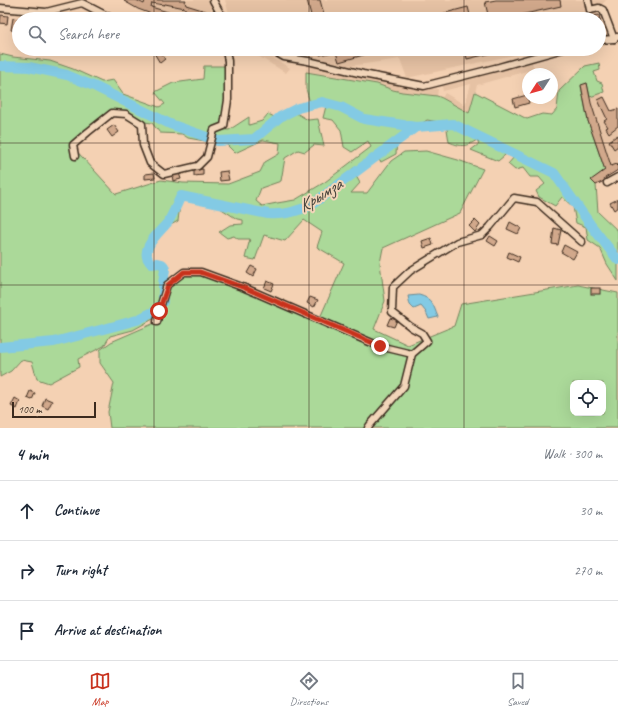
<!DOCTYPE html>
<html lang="en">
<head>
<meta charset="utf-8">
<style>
	body { margin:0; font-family:Caveat,sans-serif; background:#f6f6f7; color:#1f2937 }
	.controls { position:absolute; right:12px; bottom:12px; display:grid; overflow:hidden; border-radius:8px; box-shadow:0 4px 16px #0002 }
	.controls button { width:36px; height:36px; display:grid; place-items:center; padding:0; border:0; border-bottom:1px solid #e0e1e3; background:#fff; color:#1f2937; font:20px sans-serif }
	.compass { position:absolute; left:522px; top:68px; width:36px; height:36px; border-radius:50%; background:#fff; box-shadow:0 4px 16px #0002; rotate:234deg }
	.scale { position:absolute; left:12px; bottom:10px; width:84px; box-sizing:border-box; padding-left:4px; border:2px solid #3b2a1e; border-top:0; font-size:11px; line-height:14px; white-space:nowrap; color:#3b2a1e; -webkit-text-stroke:3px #f2d5b9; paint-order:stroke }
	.stop { position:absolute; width:12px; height:12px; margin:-9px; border:3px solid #c8321e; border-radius:50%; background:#fff }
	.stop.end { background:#c8321e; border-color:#fff; box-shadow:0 1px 4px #0008 }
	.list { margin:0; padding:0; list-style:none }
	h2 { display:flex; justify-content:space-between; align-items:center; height:52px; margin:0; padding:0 16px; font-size:17px }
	h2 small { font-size:13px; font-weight:400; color:#747a83 }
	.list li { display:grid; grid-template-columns:26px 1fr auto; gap:12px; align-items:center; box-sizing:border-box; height:60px; padding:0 16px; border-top:1px solid #e0e1e3 }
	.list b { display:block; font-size:15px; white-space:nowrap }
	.list em { font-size:13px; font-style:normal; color:#747a83 }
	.icon { flex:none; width:22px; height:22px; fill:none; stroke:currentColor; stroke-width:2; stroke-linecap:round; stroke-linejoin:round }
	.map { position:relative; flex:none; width:618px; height:428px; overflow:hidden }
	.search { position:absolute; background:#fff; box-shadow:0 4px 16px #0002; left:12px; right:12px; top:12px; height:44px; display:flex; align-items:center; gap:10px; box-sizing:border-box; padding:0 14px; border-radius:22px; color:#747a83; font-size:15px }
	.sheet { height:232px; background:#fff }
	nav { display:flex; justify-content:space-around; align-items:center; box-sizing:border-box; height:56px; border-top:1px solid #e0e1e3; background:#fff; font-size:11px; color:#747a83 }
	nav a { display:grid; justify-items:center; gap:2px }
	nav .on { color:#c8321e }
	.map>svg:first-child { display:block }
	.built { fill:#e6c2a4 }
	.green { fill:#abd999; stroke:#73825c; fill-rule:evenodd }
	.water { fill:#83cae4; stroke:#668a95 }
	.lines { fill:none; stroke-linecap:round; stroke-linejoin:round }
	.river { stroke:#83cae4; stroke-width:10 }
	.building { fill:#d1a88b; stroke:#3b2a1e }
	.minor-casing { stroke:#3b2a1e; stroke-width:9 }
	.minor { stroke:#f2d5b9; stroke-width:6 }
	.route { stroke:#c8321e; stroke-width:5 }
	.grid { fill:none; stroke:#3b2a1e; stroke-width:1; stroke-opacity:0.55 }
	.labels { text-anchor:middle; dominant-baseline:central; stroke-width:4; stroke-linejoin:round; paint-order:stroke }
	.water-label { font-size:18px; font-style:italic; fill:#46423c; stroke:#f2d5b9 }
</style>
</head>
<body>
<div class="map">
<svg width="618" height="428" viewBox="0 0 618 428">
	<rect width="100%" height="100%" fill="#f4d1b3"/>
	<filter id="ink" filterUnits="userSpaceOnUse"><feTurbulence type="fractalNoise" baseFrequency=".025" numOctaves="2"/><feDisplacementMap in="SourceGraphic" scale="8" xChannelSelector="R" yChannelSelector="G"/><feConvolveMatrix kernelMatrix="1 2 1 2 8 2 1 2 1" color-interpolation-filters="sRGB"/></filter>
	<g filter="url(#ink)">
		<g class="built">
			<path d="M 123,0 L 207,0 L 210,2 L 212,13 L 210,19 L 176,19 L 129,1 L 124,1 Z"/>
			<path d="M 225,0 L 606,0 L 599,8 L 597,14 L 598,19 L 237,19 L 229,14 Z"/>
			<path d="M 252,49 L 263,49 L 263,52 L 290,68 L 286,73 L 258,56 L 259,53 Z"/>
			<path d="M 285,49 L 542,49 L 407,78 L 400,59 L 350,66 L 294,55 Z"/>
			<path d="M 532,62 L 534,69 L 477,85 L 469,113 L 442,98 L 445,93 L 465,105 L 471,84 L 443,91 L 442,86 L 474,78 Z"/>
			<path d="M 307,66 L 381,78 L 401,86 L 438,89 L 437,96 L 402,92 L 393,90 L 377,84 L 306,72 Z"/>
			<path d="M 587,83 L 604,97 L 611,117 L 618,112 L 618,170 L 609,170 L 586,105 Z"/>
		</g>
		<path class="green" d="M 0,54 L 13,57 L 50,61 L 73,69 L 102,82 L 113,80 L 123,94 L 159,107 L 165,104 L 155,92 L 173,83 L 203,79 L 204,66 L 228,66 L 225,101 L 223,123 L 215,129 L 229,130 L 249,117 L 249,125 L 262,121 L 268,114 L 279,119 L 291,110 L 308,120 L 318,119 L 324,146 L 314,145 L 305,152 L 298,150 L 285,158 L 281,181 L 261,188 L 256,201 L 262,206 L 277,203 L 295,200 L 325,182 L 371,147 L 368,141 L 352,152 L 344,147 L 341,130 L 333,120 L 323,118 L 326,106 L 310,103 L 306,89 L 306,72 L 377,84 L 393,90 L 402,92 L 437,96 L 442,98 L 469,113 L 475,92 L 527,119 L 542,114 L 552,115 L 557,109 L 559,91 L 585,66 L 599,63 L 600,70 L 594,72 L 597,81 L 602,83 L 604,92 L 590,97 L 587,83 L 581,86 L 588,121 L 605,170 L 592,180 L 596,185 L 598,212 L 618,231 L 618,281 L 607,264 L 600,248 L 588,240 L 586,227 L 576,223 L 573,207 L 562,197 L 555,206 L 539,197 L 536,191 L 545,184 L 539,177 L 530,177 L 523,168 L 515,170 L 508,164 L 515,156 L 511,150 L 498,161 L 471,150 L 479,144 L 477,140 C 466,147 461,147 449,142 L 446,123 L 427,120 L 397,139 L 396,154 L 381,162 L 374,157 L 352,169 L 360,183 L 351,193 L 367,193 L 391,161 L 404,152 L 426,151 L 458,160 L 483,169 L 460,213 L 383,248 L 380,263 L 385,301 L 374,329 L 408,345 L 454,326 L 461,304 L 578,285 L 618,293 L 618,428 L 110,428 L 108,412 L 114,383 L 100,363 L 100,350 L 111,342 L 157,322 L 159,308 L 152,313 L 153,319 L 133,330 L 110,336 L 104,346 L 78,359 L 79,367 L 49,383 L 37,379 L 32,362 L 21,360 L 11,371 L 0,377 ZM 118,112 L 137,121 L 152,123 L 160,133 L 182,134 L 188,138 L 227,145 L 235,153 L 263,140 L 280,143 L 279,154 L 265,162 L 260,172 L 228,184 L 183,183 L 161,180 L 116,194 L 72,146 ZM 181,196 L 203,197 L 237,219 L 243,220 L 243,224 L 230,225 L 219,232 L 227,238 L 234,236 L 238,239 L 250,239 L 245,258 L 255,260 L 264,235 L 285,241 L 304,220 L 322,232 L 317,247 L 344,263 L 319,320 L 245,288 L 201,272 L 184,272 L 176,278 L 177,275 L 170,283 L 168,285 L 160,268 L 150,257 L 156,233 L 178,221 ZM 573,383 L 603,383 L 603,413 L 573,413 Z"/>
		<path class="water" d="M 419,295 C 433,299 433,305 438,317 L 429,319 L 426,312 L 421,306 L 414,309 L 410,305 L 408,296 Z"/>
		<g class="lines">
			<g class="river">
				<path d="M 0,66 L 29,67 L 67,75 L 96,87 L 170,124 L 218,141 L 254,139 L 280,117 L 298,108 L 322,102 L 341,107 L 364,119 L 416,127"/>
				<path d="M 0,347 L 54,342 L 100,330 L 137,320 L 155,311 L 163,302 L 163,284 L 165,269 L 164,266 L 162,264 L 158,263 L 152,264 C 136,251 160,232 168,222 C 173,214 177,204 181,196 L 268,214 C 285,215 294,212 310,206 L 416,127 L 453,124 L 554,173 L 590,224 L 618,260"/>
			</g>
		</g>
		<g class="building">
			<path d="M 125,0 L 136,0 L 144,4 L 145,0 L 186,0 L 185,2 L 186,5 L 212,13 L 210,18 L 185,10 L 185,8 L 165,4 L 164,5 L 152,3 L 151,7 L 188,18 L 188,19 L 165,19 L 138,9 L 124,1 Z"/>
			<path d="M 307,0 L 320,0 L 325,19 L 312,19 Z"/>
			<path d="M 496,0 L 560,0 L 561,6 L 502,19 L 489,19 L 485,2 Z"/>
			<path d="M 468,7 L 471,19 L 422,19 Z"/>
			<path d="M 1,15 L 8,16 L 7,24 L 0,23 Z"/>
			<path d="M 599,15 L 603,34 L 599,35 L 599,19 L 587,19 L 587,17 Z"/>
			<path d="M 13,18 L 19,19 L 16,31 L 11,30 Z"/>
			<path d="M 319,49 L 332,49 L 333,52 L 320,55 Z"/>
			<path d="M 335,49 L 384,49 L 339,62 Z"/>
			<path d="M 465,49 L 509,49 L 467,59 Z"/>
			<path d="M 160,50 L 165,59 L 160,63 L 154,53 Z"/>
			<path d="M 587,83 L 591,103 L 611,166 L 617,164 L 618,167 L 618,170 L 605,178 L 606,180 L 596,185 L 591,180 L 605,170 L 588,121 L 581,85 Z"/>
			<path d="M 527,95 L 529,103 L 515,107 L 513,99 Z"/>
			<path d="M 604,97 L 611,111 L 618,109 L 618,126 L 609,133 L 606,128 L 608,127 L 604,121 L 607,119 L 598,100 Z"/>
			<path d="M 114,125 L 119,132 L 112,137 L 107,130 Z"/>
			<path d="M 618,135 L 618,146 L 614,149 L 609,141 Z"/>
			<path d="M 203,169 L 203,175 L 194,176 L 194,170 Z"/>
			<path d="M 227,171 L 229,180 L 220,181 L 219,172 Z"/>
			<path d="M 154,173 L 155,178 L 145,179 L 145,174 Z"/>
			<path d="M 179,173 L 181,179 L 173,181 L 172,175 Z"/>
			<path d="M 618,199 L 618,207 L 614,210 L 610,203 Z"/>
			<path d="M 475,220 L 480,225 L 475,232 L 469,226 Z"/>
			<path d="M 510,222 L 521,228 L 518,234 L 507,229 Z"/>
			<path d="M 554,228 L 561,230 L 558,245 L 552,244 Z"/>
			<path d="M 490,236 L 498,241 L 495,246 L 487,241 Z"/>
			<path d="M 431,238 L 433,245 L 424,248 L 422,241 Z"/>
			<path d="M 564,245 L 577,252 L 573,259 L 561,252 Z"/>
			<path d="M 509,252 L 520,257 L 518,262 L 507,257 Z"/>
			<path d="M 251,266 L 257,269 L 253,277 L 247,273 Z"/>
			<path d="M 267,281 L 274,284 L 271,291 L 264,288 Z"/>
			<rect x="591" y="288" width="9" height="6"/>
			<path d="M 310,297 L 318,300 L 314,307 L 307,303 Z"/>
			<path d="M 390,318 L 397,320 L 394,327 L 387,325 Z"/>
			<path d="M 30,391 L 35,393 L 32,400 L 27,398 Z"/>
			<path d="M 15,398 L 20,401 L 17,409 L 11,406 Z"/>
			<path d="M 45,398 L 52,401 L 48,409 L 42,406 Z"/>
		</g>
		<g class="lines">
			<g class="minor-casing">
				<g id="minor">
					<path d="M 213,0 L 220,13 L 228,19"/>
					<path d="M 588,0 L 590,10 L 599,8 L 603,10 L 614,39"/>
					<path d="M 0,8 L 46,12 L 82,3 L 113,19"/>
					<path d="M 214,19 L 220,13"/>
					<path d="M 599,40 L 614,39 L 617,37"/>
					<path d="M 270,49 L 284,57 L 308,61 L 363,74 L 424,86 L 499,67 L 563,49"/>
					<path d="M 75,156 L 73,145 L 88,132 L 112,113 L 126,114 L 142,124 L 143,145 L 150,163 L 164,174 L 198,166 L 207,157 L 214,130 L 224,126 L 228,100 L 228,61 L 226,51 L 224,49"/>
					<path d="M 607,183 L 618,177"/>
					<path d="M 157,322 L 159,311 L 167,285 L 184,272 L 201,272 L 245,288 L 379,346 L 412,354"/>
					<path d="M 368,428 L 370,425 L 404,386 L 412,354 L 427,341 L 422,333 L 411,327 L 392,312 L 393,287 L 410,271 L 457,242 L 482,235 L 490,227 L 514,198 L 537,202 L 582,242"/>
				</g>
			</g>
			<use href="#minor" class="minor"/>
		</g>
	</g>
	<g class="lines" filter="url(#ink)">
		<path class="route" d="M 159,311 L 168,285 L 184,272 L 200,272 L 245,288 L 380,346"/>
	</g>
	<path class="grid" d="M 154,0 L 154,19M 309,0 L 309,19M 464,0 L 464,19M 154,49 L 154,428M 309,49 L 309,428M 464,49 L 464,428M 0,143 L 618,143M 0,285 L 618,285"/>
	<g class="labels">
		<g class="water-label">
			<text transform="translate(320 195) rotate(-32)">Крымза</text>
		</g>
	</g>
</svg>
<div class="controls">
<button><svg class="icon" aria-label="locate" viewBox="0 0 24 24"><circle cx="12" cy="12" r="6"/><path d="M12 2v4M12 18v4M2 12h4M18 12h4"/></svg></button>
</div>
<svg class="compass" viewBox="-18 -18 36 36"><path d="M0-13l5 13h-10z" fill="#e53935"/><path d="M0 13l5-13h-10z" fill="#747a83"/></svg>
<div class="scale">100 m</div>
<div class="stop" style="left:159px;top:311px"></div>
<div class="stop end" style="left:380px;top:346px"></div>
<div class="search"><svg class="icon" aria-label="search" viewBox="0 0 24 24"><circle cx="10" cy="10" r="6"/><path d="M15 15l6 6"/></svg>Search here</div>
</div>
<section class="sheet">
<h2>4 min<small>Walk · 300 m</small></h2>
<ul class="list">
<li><svg class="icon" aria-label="ahead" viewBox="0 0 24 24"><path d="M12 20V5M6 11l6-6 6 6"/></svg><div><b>Continue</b></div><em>30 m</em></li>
<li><svg class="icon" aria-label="right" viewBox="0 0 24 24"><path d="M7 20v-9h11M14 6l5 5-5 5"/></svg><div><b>Turn right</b></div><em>270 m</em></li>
<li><svg class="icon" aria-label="arrive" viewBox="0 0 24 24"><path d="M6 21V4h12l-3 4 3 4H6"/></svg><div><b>Arrive at destination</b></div></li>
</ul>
</section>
<nav>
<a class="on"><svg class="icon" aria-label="map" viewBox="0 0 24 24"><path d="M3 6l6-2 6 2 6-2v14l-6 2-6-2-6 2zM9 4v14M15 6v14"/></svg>Map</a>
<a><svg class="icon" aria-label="directions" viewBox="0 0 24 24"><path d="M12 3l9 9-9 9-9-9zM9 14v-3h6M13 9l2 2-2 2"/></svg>Directions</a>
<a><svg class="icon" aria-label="saved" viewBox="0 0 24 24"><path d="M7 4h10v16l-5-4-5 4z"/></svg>Saved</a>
</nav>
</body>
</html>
